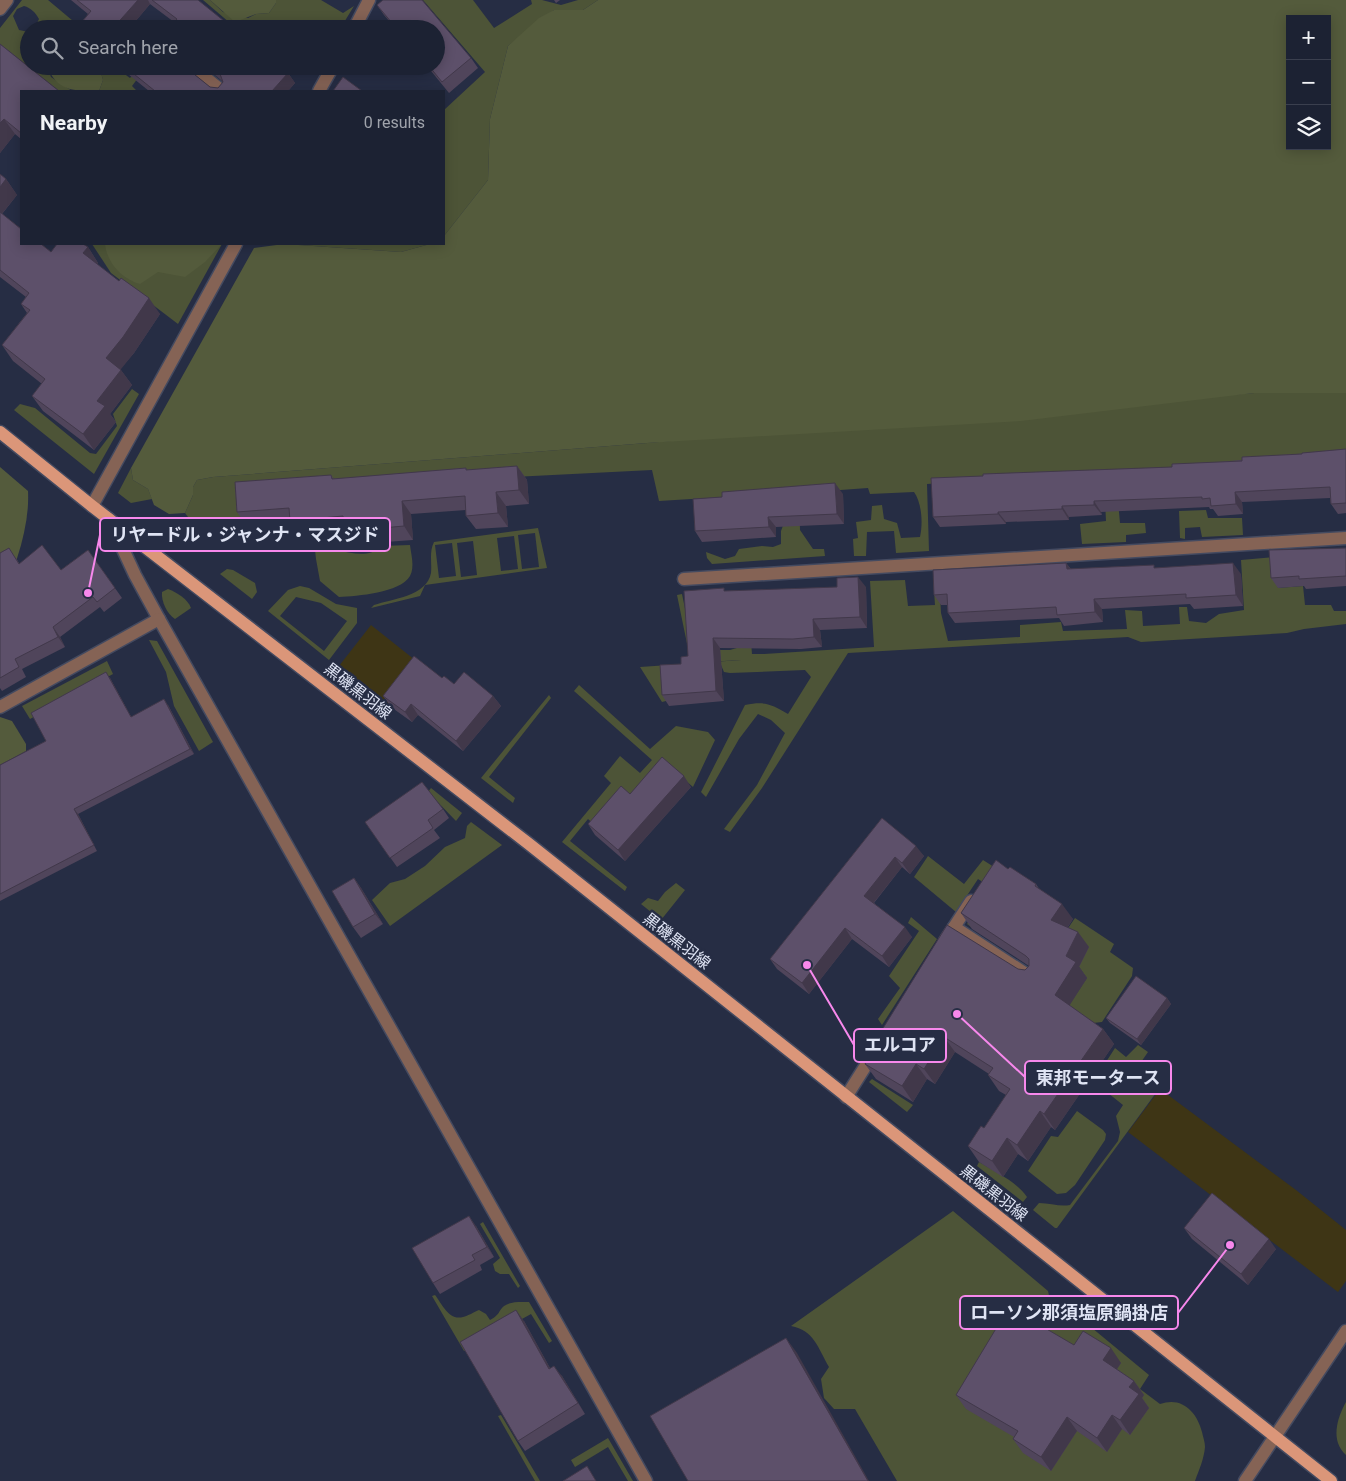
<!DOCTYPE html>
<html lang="en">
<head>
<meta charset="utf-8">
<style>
	body { margin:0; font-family:Roboto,"Noto Sans JP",sans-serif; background:#292f3f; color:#f1f3f6 }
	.controls { position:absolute; right:15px; top:15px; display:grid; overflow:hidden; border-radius:0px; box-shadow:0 2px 12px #0003 }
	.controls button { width:45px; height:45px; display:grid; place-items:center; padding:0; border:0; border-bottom:1px solid #3a3f4e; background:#1c2233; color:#f1f3f6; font:25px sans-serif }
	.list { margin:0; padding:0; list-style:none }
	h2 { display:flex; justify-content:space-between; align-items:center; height:65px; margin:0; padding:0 20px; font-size:21px }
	h2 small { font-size:16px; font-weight:400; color:#a0a4ac }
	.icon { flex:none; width:28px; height:28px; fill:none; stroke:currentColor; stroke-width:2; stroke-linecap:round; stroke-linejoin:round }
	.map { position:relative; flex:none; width:1346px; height:1481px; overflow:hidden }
	.search { position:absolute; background:#1c2233; box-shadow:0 2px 12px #0003; left:20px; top:20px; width:425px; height:55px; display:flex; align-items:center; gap:12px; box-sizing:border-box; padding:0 18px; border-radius:28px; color:#a0a4ac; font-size:19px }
	.panel { position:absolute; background:#1c2233; box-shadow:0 2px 12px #0003; left:20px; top:90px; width:425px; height:155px; border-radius:0px }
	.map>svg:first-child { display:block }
	.green { fill:#4d5437; fill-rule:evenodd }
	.forest { fill:#545b3c; fill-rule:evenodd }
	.sand { fill:#3e3515 }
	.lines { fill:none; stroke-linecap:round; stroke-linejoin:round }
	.service-casing { stroke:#444a60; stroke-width:15 }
	.minor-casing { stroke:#444a60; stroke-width:15 }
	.tertiary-casing { stroke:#444a60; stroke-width:15 }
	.primary-casing { stroke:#444a60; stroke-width:15 }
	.service { stroke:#856355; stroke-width:12 }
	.minor { stroke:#856355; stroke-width:12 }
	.tertiary { stroke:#856355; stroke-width:12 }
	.primary { stroke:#db9679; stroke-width:12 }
	.wall { fill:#50455b }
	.shaded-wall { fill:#41384a }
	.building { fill:#5d506a; stroke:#41384a }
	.labels { text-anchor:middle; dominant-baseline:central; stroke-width:5; stroke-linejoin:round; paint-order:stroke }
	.street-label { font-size:16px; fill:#dfe4f4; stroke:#262d44 }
	.leader { fill:none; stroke:#f788ec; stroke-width:2 }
	.callout-dot { fill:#f788ec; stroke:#262d44; stroke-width:2 }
	.callout { fill:#262d44; stroke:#f788ec; stroke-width:2 }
	.callout-label { font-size:18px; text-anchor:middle; font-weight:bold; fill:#dfe4f4 }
</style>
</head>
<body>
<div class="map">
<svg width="1346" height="1481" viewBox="0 0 1346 1481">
	<rect width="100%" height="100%" fill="#262d44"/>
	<g class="green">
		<path d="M 22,0 L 48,0 L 79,26 L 95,6 L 87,29 L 34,29 L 39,19 C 35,12 31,8 24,6 L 17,9 L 13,16 L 19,30 L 29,32 L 29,66 L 47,66 L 51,77 L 72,91 L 59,91 L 0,44 L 0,28 Z"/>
		<path d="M 203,0 L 210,0 L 223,12 L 248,18 L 256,14 L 269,13 L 276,3 L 276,0 L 321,0 L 343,13 L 354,6 L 340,29 L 237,29 Z"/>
		<path d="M 423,0 L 473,0 L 494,28 L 532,4 L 531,0 L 542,0 L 561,5 L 578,0 L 598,0 L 583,10 L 554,10 L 508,46 L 490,119 L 488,180 L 444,236 L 444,110 L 485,72 Z"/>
		<path d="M 99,66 L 107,66 L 112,70 L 115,67 L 130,78 L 140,66 L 147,66 L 132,86 L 137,91 L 99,91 L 103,80 Z"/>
		<path d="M 92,244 L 222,244 L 178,324 L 111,273 Z"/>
		<path d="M 284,244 L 430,244 L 401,252 Z"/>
		<path d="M 132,389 L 139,394 L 94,474 L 14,410 L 20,404 L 35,408 L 90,453 L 96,454 L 117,426 L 113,414 Z"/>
		<path d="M 1254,393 L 1346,393 L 1346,457 L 927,484 L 929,551 L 896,553 L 894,531 L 867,532 L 866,556 L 854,556 L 853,539 L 858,538 L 856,522 L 871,520 L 872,506 L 882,505 L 884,519 L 897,523 L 901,538 L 920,537 C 923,524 922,503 914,492 L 870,494 L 868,488 L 799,493 L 800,530 L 813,549 L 824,549 L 825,556 L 712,564 L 707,558 L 706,552 L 725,559 L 735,556 L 739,549 L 762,546 L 773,547 L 781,544 L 781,531 L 784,523 L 774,494 L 659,501 L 652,470 L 354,485 L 240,493 L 244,533 L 213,543 L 206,541 L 185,513 L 193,495 L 193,487 L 197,480 L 213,477 L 647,443 Z"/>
		<path d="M 131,468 L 133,480 L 148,489 L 152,499 L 131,503 L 118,493 Z"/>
		<path d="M 1117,490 L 1120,523 L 1145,523 L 1146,533 L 1126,535 L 1126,542 L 1082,544 L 1080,524 L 1106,521 L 1105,501 Z"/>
		<path d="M 1206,510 L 1208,518 L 1242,518 L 1243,535 L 1202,537 L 1200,527 L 1185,528 L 1185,539 L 1180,538 L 1179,511 Z"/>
		<path d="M 312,523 L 335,523 L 339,551 C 353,553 370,558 381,546 L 410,545 C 411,554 415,567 410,576 C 400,593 357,596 339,597 L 320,581 L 316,559 Z"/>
		<path d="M 538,528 L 547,568 L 425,585 L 420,596 L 371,608 L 374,605 C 392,599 427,596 431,573 C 432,562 429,552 434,542 ZM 535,533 L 539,567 L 522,569 L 518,535 ZM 514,536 L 518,569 L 501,571 L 497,538 ZM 473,541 L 477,575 L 461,577 L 457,543 ZM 452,543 L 456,576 L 439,578 L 435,545 Z"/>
		<path d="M 1276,557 L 1278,588 L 1303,586 L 1305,605 L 1331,605 L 1334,611 L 1346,611 L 1346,624 L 1304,629 L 1287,633 L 1141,642 L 1128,637 L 848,653 L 762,788 L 730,832 L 724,829 L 757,785 L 785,733 L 771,720 L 758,714 L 739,739 L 706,797 L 701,792 L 745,705 C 765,701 771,704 788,714 L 811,677 L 805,670 L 730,673 L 724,672 L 721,665 L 666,701 L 662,702 L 640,667 L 741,660 L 691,663 L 677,595 L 682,594 L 695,658 L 709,650 L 730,650 L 740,647 L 750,629 L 752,654 L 764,654 L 874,647 L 870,581 L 905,580 L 908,606 L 935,605 L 933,577 L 939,576 L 941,613 L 948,641 L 1020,637 L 1020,625 L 1061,622 L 1063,631 L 1127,629 L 1125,610 L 1142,611 L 1143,626 L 1180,624 L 1179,607 L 1187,607 L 1189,621 L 1206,623 L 1219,614 L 1244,610 L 1241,560 Z"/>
		<path d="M 227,569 L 233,570 L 255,583 L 257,592 L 252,599 L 220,574 Z"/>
		<path d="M 300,586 L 309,588 L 336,604 L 357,608 L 357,623 L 329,660 L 268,611 L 288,590 ZM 296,597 L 321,603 L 347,621 L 324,651 L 280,616 Z"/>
		<path d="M 168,589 C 176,592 188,599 191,608 L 175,619 C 167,614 161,601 162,592 Z"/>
		<path d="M 149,640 L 157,641 L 213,742 L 199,751 L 174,706 L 166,672 Z"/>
		<path d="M 107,661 L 113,674 L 30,719 L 22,706 Z"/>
		<path d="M 579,685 L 650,749 L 676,726 L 708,732 L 715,740 L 693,787 L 669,766 L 598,828 L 588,819 L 570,841 L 627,887 L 625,891 L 562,842 L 611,783 L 604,776 L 620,756 L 640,773 L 652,760 L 574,691 Z"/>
		<path d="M 549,695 L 551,698 L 489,777 L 515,798 L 513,803 L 481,778 Z"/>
		<path d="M 431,788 L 462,813 L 456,821 L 428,792 Z"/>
		<path d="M 471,822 L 502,845 L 390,926 L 372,900 L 390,883 L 405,879 L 425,866 L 445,847 L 465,838 L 467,826 Z"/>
		<path d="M 928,856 L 964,884 L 983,860 L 1005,874 L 981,934 L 967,924 L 989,886 L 978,879 L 956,912 L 914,877 Z"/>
		<path d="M 676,883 L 685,890 L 661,920 L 641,904 L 648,898 L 658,901 L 665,892 Z"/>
		<path d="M 911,917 L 937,939 L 882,1025 L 878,1019 L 900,988 L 889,976 L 919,931 L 908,923 Z"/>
		<path d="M 1075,918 L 1114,944 L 1110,952 L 1133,968 L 1132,976 L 1102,1022 L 1093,1023 L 1065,1011 L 1087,978 L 1060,940 Z"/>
		<path d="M 1138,1045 L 1148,1052 L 1137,1068 L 1161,1086 L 1057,1228 L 1055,1228 L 1033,1210 L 1039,1203 C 1050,1203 1060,1207 1070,1205 L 1118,1141 L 1120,1132 L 1116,1116 L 1123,1105 L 1108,1093 L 1097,1076 L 1115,1048 L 1126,1057 Z"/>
		<path d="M 872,1079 L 913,1105 L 907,1112 L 869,1082 Z"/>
		<path d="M 1077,1111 L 1103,1130 L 1106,1134 L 1105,1140 L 1075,1185 L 1066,1193 L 1057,1194 L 1028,1171 L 1051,1136 L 1058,1137 Z"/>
		<path d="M 979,1162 C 995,1172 1016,1181 1027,1197 L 1023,1202 L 977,1166 Z"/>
		<path d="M 953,1211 L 1048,1291 L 1051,1304 L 1075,1324 L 1092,1328 L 1149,1375 L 1140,1389 L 1160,1404 C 1182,1396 1197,1412 1202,1432 C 1203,1437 1205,1442 1205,1447 C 1204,1459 1199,1470 1195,1481 L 897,1481 L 855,1409 L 834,1409 L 824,1398 L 821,1379 L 829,1367 C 818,1348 814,1330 791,1326 Z"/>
		<path d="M 483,1222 L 520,1286 L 518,1288 L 509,1274 L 500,1274 L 495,1271 L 493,1264 L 500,1258 L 480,1224 Z"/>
		<path d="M 435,1295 C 442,1304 449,1321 463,1317 C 468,1316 474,1312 479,1310 L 486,1314 L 490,1320 C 501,1314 498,1311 504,1306 C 511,1301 521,1302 529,1302 L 552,1341 L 549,1343 L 531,1314 L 464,1351 L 432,1296 Z"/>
		<path d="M 1346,1402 L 1346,1455 C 1330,1441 1337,1418 1346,1402 Z"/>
		<path d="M 501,1415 L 540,1481 L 535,1481 L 498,1416 Z"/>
		<path d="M 608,1438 L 633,1481 L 628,1481 L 608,1447 L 575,1467 L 571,1460 Z"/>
	</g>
	<g class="forest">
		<path d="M 210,0 L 276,0 L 276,3 L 269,13 L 256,14 L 235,22 Z"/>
		<path d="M 598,0 L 1346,0 L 1346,393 L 1254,393 L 1021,421 L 647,443 L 213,477 L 197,480 L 193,487 L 193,495 L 185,513 L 169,514 L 154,505 L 148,489 L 133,480 L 131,468 L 254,248 L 284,244 L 401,252 L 430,244 L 444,244 L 444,236 L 488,180 L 490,119 L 508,46 L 539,18 L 554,10 L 583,10 ZM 1290,19 L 1327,19 L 1327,146 L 1290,146 Z"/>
		<path d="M 47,66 L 99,66 L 103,80 L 99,91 C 75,91 57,92 47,66 Z"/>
		<path d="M 105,244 L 222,244 L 205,262 L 185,277 L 158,272 L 140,284 C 122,279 107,263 105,244 Z"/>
		<path d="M 0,467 L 28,491 C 30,529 14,569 0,604 Z"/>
		<path d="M 0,717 L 12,721 L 26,744 L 26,751 L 0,765 Z"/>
	</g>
	<g class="sand">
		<path d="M 371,625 L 420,664 L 388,705 L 339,666 Z"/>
		<path d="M 1160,1089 L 1296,1190 L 1346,1230 L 1346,1281 L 1338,1292 L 1128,1132 Z"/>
	</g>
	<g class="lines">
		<g class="service-casing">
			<g id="service">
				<path d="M 191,66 L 222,91"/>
				<path d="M 954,927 L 1032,978"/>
				<path d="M 945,941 L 971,901"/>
				<path d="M 846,1097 L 875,1051"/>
			</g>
		</g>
		<g class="minor-casing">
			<g id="minor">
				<path d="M 0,9 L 7,0"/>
				<path d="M 354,29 L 369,0"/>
				<path d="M 319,91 L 333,66"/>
				<path d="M 92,506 L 236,244"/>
				<path d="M 109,519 L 135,575 L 159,619 L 646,1481"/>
				<path d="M 684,579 L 1346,538"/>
				<path d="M 0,707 L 159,619"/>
			</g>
		</g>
		<g class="tertiary-casing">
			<path id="tertiary" d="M 1245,1481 L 1346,1331"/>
		</g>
		<g class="primary-casing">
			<path id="primary" d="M 0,432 L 92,506 L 529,844 L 1331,1481"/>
		</g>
		<use href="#service" class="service"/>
		<use href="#minor" class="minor"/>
		<use href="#tertiary" class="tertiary"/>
		<use href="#primary" class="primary"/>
	</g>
	<g class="wall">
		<path d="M 71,0 L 198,0 L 174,22 L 150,4 L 129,29 L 85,29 L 81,23 L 88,14 Z"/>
		<path d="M 383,0 L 422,0 L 471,58 L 478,68 L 449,93 L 427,66 L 436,66 L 436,29 L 396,29 L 384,15 L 377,5 Z"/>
		<path d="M 554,0 L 560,0 L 556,3 Z"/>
		<path d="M 0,44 L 21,91 L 21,139 L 15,134 L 0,153 Z"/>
		<path d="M 118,66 L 184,66 L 210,87 L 218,88 L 223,82 L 222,81 L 204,66 L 280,66 L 288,73 L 295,83 L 288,91 L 149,91 Z"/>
		<path d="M 0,174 L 6,179 L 17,195 L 2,214 L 51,252 L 88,247 L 98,263 L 97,264 L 160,314 L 134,353 L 120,369 L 132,385 L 110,414 L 116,422 L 94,450 L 43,411 L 32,396 L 42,384 L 13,361 L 2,345 L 27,313 L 21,304 L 26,297 L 0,277 Z"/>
		<path d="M 1346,449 L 1346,513 L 1338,514 L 1331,504 L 1330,498 L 1242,502 L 1243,514 L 1218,516 L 1213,509 L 1210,509 L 1209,507 L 1101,512 L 1102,515 L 1069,517 L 1069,520 L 1006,522 L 1006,524 L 940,527 L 933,517 L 1172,467 Z"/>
		<path d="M 517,466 L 527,480 L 529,504 L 506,506 L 508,527 L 476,529 L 466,516 L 466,510 L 411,514 L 413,540 L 358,544 L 355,539 L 353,539 L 347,530 L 300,535 L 291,523 L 247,526 L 237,512 L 331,475 L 334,479 L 466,468 L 467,470 Z"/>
		<path d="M 843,494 L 844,524 L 776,527 L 776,537 L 702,542 L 695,531 Z"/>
		<path d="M 1346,548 L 1346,586 L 1306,589 L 1304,586 L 1278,588 L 1271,578 Z"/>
		<path d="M 88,550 L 122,598 L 104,612 L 100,607 L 60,637 L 65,647 L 22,669 L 26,677 L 2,691 L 0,688 L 0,553 L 16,558 L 19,563 L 61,570 Z"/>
		<path d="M 1066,563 L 1071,569 L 1156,568 L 1241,574 L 1243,606 L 1194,609 L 1190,604 L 1102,609 L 1103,622 L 1064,626 L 1059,618 L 955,623 L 948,613 L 947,605 L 941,605 L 934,595 Z"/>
		<path d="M 866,587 L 867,628 L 820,630 L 822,647 L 801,649 L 720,648 L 724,701 L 669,706 L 662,695 L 681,664 L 688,656 L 726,591 Z"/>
		<path d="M 110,678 L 131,717 L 168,705 L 194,754 L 78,814 L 97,851 L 0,901 L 0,765 L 46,741 Z"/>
		<path d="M 442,678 L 454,684 L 493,696 L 501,706 L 463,751 L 418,715 L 412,722 L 391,707 L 383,696 Z"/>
		<path d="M 691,787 L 625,861 L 595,835 L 588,824 L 630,794 Z"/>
		<path d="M 443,809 L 449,818 L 434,830 L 440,838 L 397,867 L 365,822 Z"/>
		<path d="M 882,818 L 924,856 L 910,874 L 902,867 L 874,903 L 912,937 L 889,967 L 852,939 L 809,994 L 777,969 L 770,959 Z"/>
		<path d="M 1008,869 L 1036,884 L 1040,890 L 1073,919 L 1068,927 L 1089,947 L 1079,967 L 1087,978 L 1069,1005 L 1103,1029 L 1114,1044 L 1055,1130 L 1051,1127 L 1028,1161 L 1018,1154 L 1003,1177 L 979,1162 L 968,1146 L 984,1128 L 1006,1095 L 999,1091 L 988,1075 L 989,1074 L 955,1052 L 935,1084 L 927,1079 L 913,1102 L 876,1079 L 865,1064 L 879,1041 L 877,1038 L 1018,969 L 1025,970 L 1029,966 L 972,929 L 961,913 Z"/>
		<path d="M 354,878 L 361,888 L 383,924 L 361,938 L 353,927 Z"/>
		<path d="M 1167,998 L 1171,1004 L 1141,1045 L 1110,1023 L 1106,1018 Z"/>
		<path d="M 476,1226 L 494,1257 L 480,1265 L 482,1270 L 440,1294 L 433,1283 Z"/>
		<path d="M 1184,1228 L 1276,1249 L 1248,1285 L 1192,1239 Z"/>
		<path d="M 524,1321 L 550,1368 L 562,1376 L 585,1414 L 525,1451 L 518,1441 Z"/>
		<path d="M 1074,1345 L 1121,1363 L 1117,1369 L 1134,1381 L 1144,1395 L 1142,1398 L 1149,1408 L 1130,1435 L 1122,1429 L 1107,1452 L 1077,1431 L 1051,1471 L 1023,1453 L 1013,1439 L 1014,1437 L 966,1409 L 956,1395 Z"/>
	</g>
	<g class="shaded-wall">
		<path d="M 138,0 L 148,0 L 150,4 L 129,29 L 115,29 L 114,27 Z"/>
		<path d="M 288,73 L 295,83 L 288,91 L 272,91 Z"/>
		<path d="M 4,119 L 15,134 L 0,153 L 0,123 Z"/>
		<path d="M 6,179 L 17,195 L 0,216 L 0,187 Z"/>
		<path d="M 88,247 L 98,263 L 94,269 L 83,253 Z"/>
		<path d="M 149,298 L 160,314 L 134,353 L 117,374 L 106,358 Z"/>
		<path d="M 121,370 L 132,385 L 110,414 L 116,422 L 94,450 L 83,434 L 97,401 Z"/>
		<path d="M 517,466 L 527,480 L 529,504 L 519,490 Z"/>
		<path d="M 835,483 L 843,494 L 844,524 L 837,514 Z"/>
		<path d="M 496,492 L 506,506 L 508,527 L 498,513 Z"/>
		<path d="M 1235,492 L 1242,502 L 1243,514 L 1236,504 Z"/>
		<path d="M 402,501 L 411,514 L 413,540 L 404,526 Z"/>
		<path d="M 1094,501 L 1101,512 L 1102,515 L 1094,505 Z"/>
		<path d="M 1062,506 L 1069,517 L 1069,520 L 1062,509 Z"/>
		<path d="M 998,512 L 1006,522 L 1006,524 L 998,514 Z"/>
		<path d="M 768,517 L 776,527 L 776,537 L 769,527 Z"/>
		<path d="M 1066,563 L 1074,573 L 1067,569 Z"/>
		<path d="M 1233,563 L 1241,574 L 1243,606 L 1236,595 Z"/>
		<path d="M 858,577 L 866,587 L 867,628 L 860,617 Z"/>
		<path d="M 1094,599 L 1102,609 L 1103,622 L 1095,612 Z"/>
		<path d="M 813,619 L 820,630 L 822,647 L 814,637 Z"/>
		<path d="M 53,627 L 60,637 L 65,647 L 58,637 Z"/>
		<path d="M 713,638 L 720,648 L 724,701 L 716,691 Z"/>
		<path d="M 106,672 L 110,678 L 134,722 L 131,717 Z"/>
		<path d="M 493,696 L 501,706 L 463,751 L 456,741 Z"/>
		<path d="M 164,699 L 168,705 L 194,754 L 190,749 Z"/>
		<path d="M 411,704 L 418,715 L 412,722 L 405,712 Z"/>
		<path d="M 684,776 L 691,787 L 625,861 L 618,850 Z"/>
		<path d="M 74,809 L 78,814 L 97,851 L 94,845 Z"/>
		<path d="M 916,846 L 924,856 L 910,874 L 902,863 Z"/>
		<path d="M 895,857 L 902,867 L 871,906 L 864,896 Z"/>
		<path d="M 354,878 L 361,888 L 383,924 L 375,914 Z"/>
		<path d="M 1062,904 L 1073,919 L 1062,935 L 1051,920 Z"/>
		<path d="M 905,927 L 912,937 L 889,967 L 882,956 Z"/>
		<path d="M 845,928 L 852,939 L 809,994 L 802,983 Z"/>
		<path d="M 1078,932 L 1089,947 L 1079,967 L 1087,978 L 1066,1011 L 1055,995 L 1066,956 Z"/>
		<path d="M 1167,998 L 1171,1004 L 1141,1045 L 1137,1039 Z"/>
		<path d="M 1103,1029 L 1114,1044 L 1055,1130 L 1044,1114 Z"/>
		<path d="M 944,1037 L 955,1052 L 935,1084 L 924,1069 Z"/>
		<path d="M 916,1064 L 927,1079 L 913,1102 L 902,1086 Z"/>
		<path d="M 1040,1111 L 1051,1127 L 1028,1161 L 1017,1145 Z"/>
		<path d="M 1007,1138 L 1018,1154 L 1003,1177 L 992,1161 Z"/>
		<path d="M 469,1216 L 476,1226 L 494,1257 L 487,1247 Z"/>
		<path d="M 1269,1239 L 1276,1249 L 1248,1285 L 1241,1274 Z"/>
		<path d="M 516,1310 L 524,1321 L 556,1379 L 549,1369 Z"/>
		<path d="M 786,1338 L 797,1353 L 869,1481 L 868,1481 L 851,1452 Z"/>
		<path d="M 1111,1348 L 1121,1363 L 1113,1375 L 1103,1360 Z"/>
		<path d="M 554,1366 L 562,1376 L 585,1414 L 578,1403 Z"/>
		<path d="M 1134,1381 L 1144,1395 L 1142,1398 L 1149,1408 L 1130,1435 L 1120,1420 L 1129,1387 Z"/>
		<path d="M 1112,1415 L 1122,1429 L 1107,1452 L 1097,1438 Z"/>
		<path d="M 1067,1417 L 1077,1431 L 1051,1471 L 1041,1457 Z"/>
	</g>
	<g class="building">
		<path d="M 77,0 L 138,0 L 114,27 L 116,29 L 88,29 L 81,23 L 91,11 Z"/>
		<path d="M 152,0 L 198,0 L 234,29 L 169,29 L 177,19 Z"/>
		<path d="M 383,0 L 422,0 L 471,58 L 442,82 L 429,66 L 436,66 L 436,29 L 397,29 L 377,5 Z"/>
		<path d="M 0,44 L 59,91 L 21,91 L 21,133 L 4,119 L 0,123 Z"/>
		<path d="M 124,66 L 184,66 L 210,87 L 218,88 L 223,82 L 220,74 L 210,66 L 280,66 L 288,73 L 272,91 L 155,91 Z"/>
		<path d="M 343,77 L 362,91 L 333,91 Z"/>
		<path d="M 0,174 L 6,179 L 0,187 Z"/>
		<path d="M 0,212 L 21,229 L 21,244 L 41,244 L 51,252 L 57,244 L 83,244 L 88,247 L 83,253 L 119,281 L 121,278 L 149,298 L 123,337 L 106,358 L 121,370 L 97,401 L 105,406 L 83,434 L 32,396 L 45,379 L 2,345 L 30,310 L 21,304 L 29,293 L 0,270 Z"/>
		<path d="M 1346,449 L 1346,503 L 1331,504 L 1330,487 L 1235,492 L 1236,504 L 1211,506 L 1210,498 L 1202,499 L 1202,497 L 1094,501 L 1094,505 L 1062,506 L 1062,509 L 998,512 L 998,514 L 933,517 L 931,478 L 983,476 L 983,474 L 1172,467 L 1172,464 L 1242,461 L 1242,457 L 1302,454 L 1302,453 Z"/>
		<path d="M 517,466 L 519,490 L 496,492 L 498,513 L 466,516 L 465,496 L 402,501 L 404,526 L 349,531 L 348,526 L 344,526 L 343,516 L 290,521 L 289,508 L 237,512 L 235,482 L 331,475 L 332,479 L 466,468 L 466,470 Z"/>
		<path d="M 835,483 L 837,514 L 768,517 L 769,527 L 695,531 L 693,499 L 722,497 L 722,492 Z"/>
		<path d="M 42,545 L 61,570 L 88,550 L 115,588 L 97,602 L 93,597 L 53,627 L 58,637 L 15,659 L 19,667 L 0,678 L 0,553 L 9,548 L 19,564 Z"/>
		<path d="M 1346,548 L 1346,576 L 1299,579 L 1299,576 L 1271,578 L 1269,550 Z"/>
		<path d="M 1066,563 L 1067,569 L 1154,565 L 1154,568 L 1233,563 L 1236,595 L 1186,598 L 1186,594 L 1094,599 L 1095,612 L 1057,615 L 1056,607 L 948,613 L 947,594 L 934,595 L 933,570 Z"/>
		<path d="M 858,577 L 860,617 L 813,619 L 814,637 L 793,639 L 713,638 L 716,691 L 662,695 L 660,665 L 681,664 L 681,657 L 688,656 L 684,591 L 724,588 L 724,591 L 837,587 L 837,578 Z"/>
		<path d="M 414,656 L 442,678 L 444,676 L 454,684 L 464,672 L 493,696 L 456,741 L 411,704 L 405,712 L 383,696 Z"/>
		<path d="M 106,672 L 131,717 L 164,699 L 190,749 L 74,809 L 94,845 L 0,894 L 0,765 L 46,741 L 31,713 Z"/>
		<path d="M 662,757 L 684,776 L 618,850 L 588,824 L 621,786 L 630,794 Z"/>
		<path d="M 422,782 L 443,809 L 428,820 L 433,828 L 390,858 L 365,822 Z"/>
		<path d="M 882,818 L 916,846 L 902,863 L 895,857 L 864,896 L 905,927 L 882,956 L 845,928 L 802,983 L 770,959 Z"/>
		<path d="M 996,860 L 1008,869 L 1010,867 L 1036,884 L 1035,886 L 1062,904 L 1051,920 L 1078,932 L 1066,956 L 1076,962 L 1055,995 L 1103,1029 L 1044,1114 L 1040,1111 L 1017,1145 L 1007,1138 L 992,1161 L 968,1146 L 981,1126 L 984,1128 L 1010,1089 L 988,1075 L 993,1068 L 944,1037 L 924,1069 L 916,1064 L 902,1086 L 865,1064 L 880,1039 L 877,1038 L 947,925 L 1018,969 L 1025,970 L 1029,966 L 1029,959 L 1026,956 L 961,913 Z"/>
		<path d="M 354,878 L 375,914 L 353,927 L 332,891 Z"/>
		<path d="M 1136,976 L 1167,998 L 1137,1039 L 1106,1018 Z"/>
		<path d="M 1212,1193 L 1269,1239 L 1241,1274 L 1184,1228 Z"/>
		<path d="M 469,1216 L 487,1247 L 472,1255 L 475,1260 L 433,1283 L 412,1248 Z"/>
		<path d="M 1009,1307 L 1074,1345 L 1083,1331 L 1111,1348 L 1103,1360 L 1134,1381 L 1129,1387 L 1139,1394 L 1120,1420 L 1112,1415 L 1097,1438 L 1067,1417 L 1041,1457 L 1013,1439 L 1018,1431 L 956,1395 Z"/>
		<path d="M 516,1310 L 549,1369 L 554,1366 L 578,1403 L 518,1441 L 460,1342 Z"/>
		<path d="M 786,1338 L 868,1481 L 688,1481 L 650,1416 Z"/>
		<path d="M 587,1466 L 596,1481 L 563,1481 Z"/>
	</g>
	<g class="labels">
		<g class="street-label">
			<text transform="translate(358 691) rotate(38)">黒磯黒羽線</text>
			<text transform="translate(677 941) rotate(38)">黒磯黒羽線</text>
			<text transform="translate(994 1193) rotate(38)">黒磯黒羽線</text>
		</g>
	</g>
	<path class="leader" d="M88 593L100 535M807 965L854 1045M957 1014L1025 1077M1230 1245L1178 1313"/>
	<g class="callout-dot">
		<circle cx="88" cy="593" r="5"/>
		<circle cx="807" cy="965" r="5"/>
		<circle cx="957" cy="1014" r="5"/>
		<circle cx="1230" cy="1245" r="5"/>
	</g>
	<g class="callout">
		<rect x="100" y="518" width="290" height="33" rx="5"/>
		<rect x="854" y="1029" width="92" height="33" rx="5"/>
		<rect x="1025" y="1061" width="146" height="33" rx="5"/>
		<rect x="960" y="1296" width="218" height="33" rx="5"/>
	</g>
	<g class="callout-label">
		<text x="245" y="541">リヤードル・ジャンナ・マスジド</text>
		<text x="900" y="1051">エルコア</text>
		<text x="1098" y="1084">東邦モータース</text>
		<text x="1069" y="1319">ローソン那須塩原鍋掛店</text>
	</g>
</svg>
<div class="controls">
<button>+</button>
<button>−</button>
<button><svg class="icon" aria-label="layers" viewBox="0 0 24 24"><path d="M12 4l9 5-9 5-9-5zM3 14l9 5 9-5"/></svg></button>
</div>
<div class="search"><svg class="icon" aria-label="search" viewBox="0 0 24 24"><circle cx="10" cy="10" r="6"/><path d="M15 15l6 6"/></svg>Search here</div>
<section class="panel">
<h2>Nearby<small>0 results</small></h2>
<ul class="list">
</ul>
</section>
</div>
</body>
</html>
